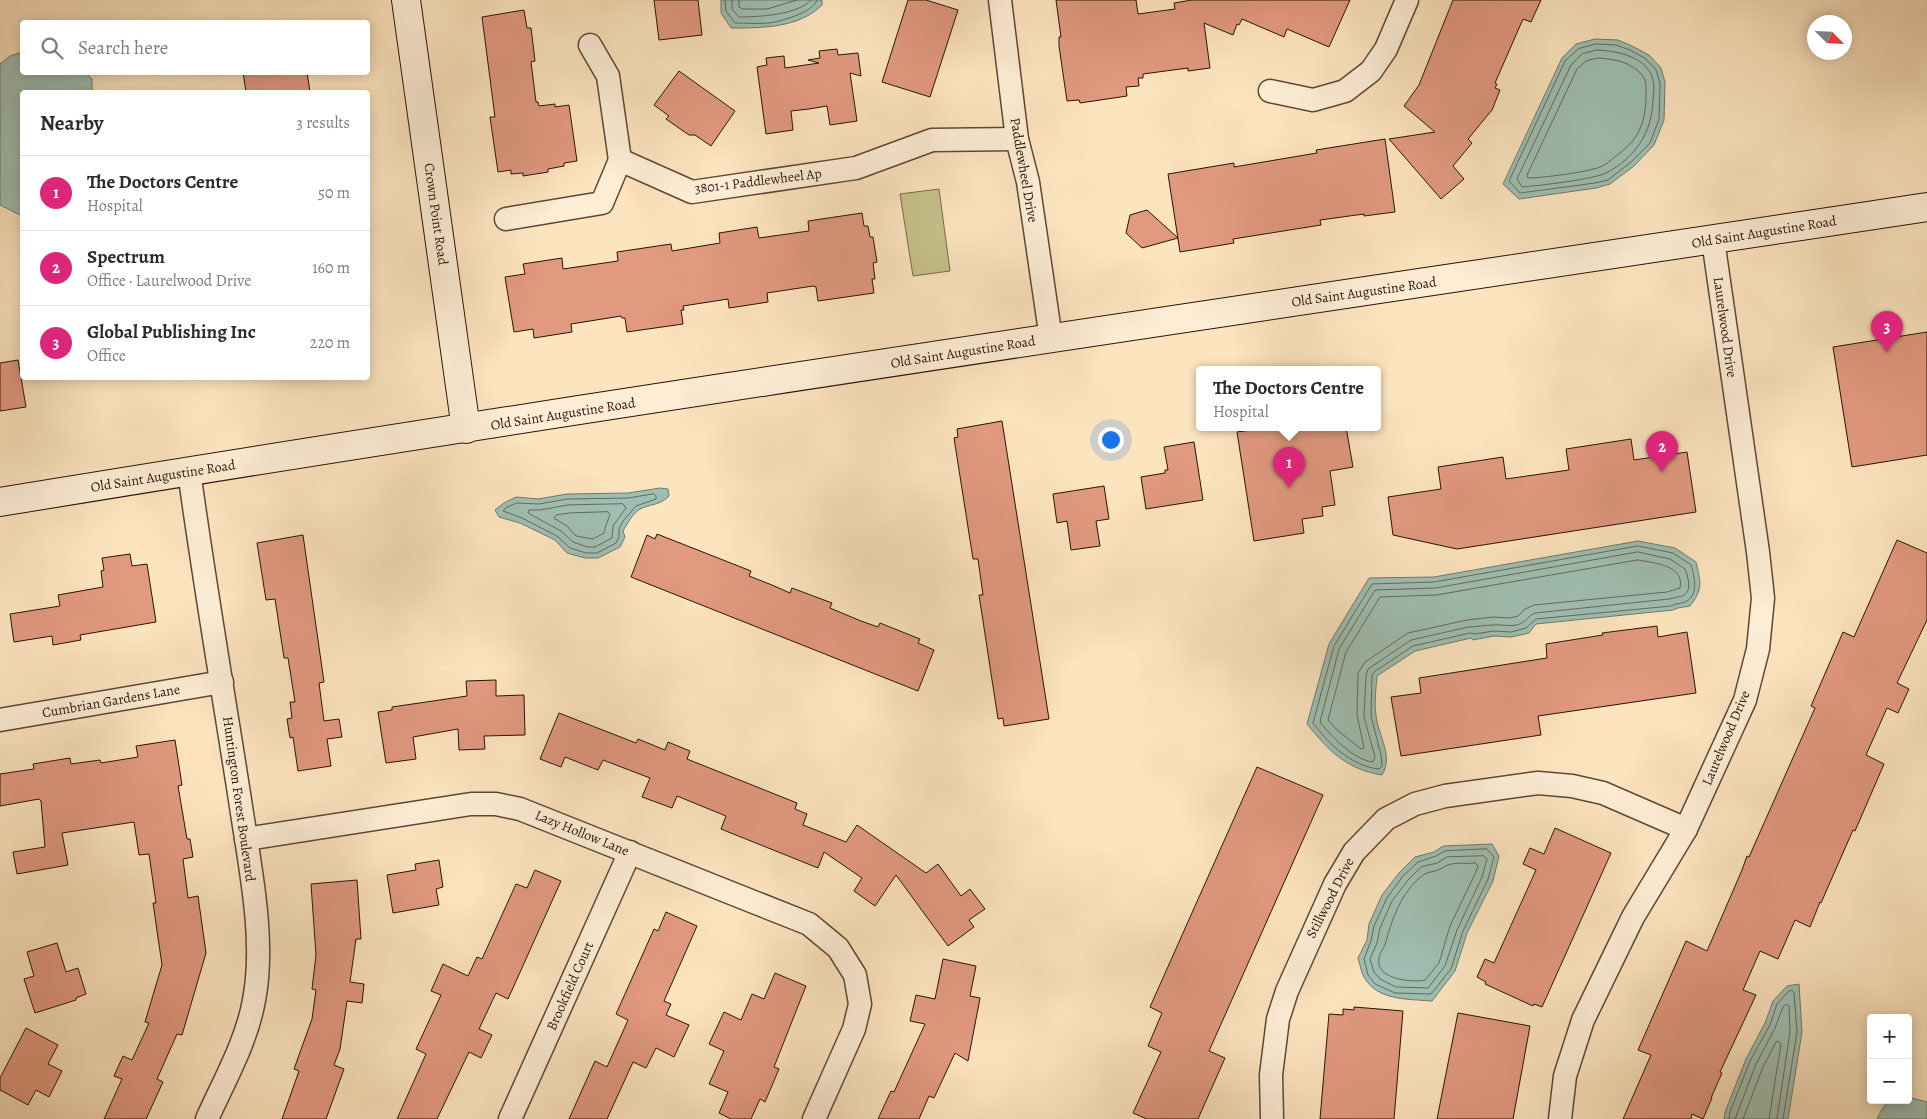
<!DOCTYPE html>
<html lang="en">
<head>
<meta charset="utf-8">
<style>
	body { margin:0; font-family:Alegreya,serif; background:#f2f2f3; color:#2b2b33 }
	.controls { position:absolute; right:15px; bottom:15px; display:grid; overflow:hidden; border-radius:5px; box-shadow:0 2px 12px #0003 }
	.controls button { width:45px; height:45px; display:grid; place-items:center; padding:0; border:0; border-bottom:1px solid #e1e1e2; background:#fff; color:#2b2b33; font:25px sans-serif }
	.compass { position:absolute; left:1807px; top:15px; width:45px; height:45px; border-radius:50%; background:#fff; box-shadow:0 2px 12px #0003; rotate:114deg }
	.you { position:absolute; left:1110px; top:439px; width:18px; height:18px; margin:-12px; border:4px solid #fff; border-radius:50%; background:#1a73e8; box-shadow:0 0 0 8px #1a73e833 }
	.badge { display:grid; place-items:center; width:32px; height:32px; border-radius:50%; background:#db2777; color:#fff; font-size:16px; font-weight:700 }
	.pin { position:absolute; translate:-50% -41px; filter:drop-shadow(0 1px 2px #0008) }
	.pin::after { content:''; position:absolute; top:26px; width:18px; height:15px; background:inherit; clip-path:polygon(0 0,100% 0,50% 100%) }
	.popup { position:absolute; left:1196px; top:366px; width:185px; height:65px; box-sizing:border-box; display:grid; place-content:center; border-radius:5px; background:#fff; filter:drop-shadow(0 1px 4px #0005); font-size:16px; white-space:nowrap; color:#7c7c81 }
	.popup b { font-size:19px; color:#2b2b33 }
	.popup::after { content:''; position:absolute; left:50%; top:100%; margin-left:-10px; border:10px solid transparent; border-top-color:#fff }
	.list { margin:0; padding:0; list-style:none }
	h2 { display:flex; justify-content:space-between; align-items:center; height:65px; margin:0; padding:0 20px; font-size:21px }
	h2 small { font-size:16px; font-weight:400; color:#7c7c81 }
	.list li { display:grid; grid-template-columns:32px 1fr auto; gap:15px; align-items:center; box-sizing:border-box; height:75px; padding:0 20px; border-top:1px solid #e1e1e2 }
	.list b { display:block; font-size:19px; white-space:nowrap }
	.list p { margin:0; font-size:16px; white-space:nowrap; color:#7c7c81 }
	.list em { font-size:16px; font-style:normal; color:#7c7c81 }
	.icon { flex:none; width:28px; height:28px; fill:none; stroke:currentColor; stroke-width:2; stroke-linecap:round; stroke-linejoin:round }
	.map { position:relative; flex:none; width:1927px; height:1119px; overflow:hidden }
	.search { position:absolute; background:#fff; box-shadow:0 2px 12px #0003; left:20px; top:20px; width:350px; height:55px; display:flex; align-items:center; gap:12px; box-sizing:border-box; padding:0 18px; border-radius:5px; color:#7c7c81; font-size:19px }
	.panel { position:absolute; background:#fff; box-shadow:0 2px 12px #0003; left:20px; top:90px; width:350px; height:290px; border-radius:5px }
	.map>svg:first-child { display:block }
	.green { fill:#c7c18c; stroke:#786a4a }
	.water { fill:#9fbfb2; stroke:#6f7a6e }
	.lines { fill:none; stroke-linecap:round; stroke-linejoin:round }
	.shore { stroke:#64695e; stroke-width:1 }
	.building { fill:#e1997f; stroke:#281309 }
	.street-casing { stroke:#5d4736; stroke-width:25 }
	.secondary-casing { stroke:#281309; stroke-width:30 }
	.street { stroke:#fdedd5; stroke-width:22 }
	.secondary { stroke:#fdedd5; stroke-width:28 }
	.labels { text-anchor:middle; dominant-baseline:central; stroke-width:5; stroke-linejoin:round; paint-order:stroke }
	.street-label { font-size:14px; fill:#281309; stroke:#fdedd5 }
</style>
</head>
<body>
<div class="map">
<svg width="1927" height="1119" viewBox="0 0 1927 1119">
	<rect width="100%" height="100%" fill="#fce4bf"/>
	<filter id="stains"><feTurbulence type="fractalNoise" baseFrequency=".004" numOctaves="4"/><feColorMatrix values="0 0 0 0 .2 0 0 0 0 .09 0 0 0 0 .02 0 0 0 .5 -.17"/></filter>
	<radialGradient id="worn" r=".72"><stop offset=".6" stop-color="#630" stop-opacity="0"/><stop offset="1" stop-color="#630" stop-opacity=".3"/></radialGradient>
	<path class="green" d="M 939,189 L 950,271 L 913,276 L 900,194 Z"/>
	<g class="water">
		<path d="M 721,0 L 822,0 L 822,5 C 799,28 762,28 731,28 L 721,13 Z"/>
		<path d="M 1595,39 L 1618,40 L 1632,46 L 1649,55 L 1661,68 L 1665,82 L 1664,120 L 1654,145 L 1634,166 L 1610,184 L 1596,188 L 1519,199 L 1503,184 L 1562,58 L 1576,44 Z"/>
		<path d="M 22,52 L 22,72 L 86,73 L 92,79 L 92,92 L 22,92 L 22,216 L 0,205 L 0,64 L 10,56 Z"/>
		<path d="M 660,488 L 668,489 L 669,496 C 661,505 650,504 640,509 C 633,513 627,524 623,531 L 625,537 L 620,547 L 598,558 L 585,558 L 567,553 L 555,540 L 520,523 L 499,517 L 495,510 L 504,503 L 516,497 L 538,499 L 567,494 L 628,493 Z"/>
		<path d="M 1638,541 L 1675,548 L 1696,562 C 1701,583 1703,589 1690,606 L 1678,608 L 1673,610 L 1536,624 L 1529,633 L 1511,637 L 1494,636 L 1473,640 L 1471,638 L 1415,651 L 1377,676 C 1376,689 1374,703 1376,715 C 1378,736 1394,756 1382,775 C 1346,769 1329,751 1307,724 L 1329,644 L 1369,578 L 1434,577 Z"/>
		<path d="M 1492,844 L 1499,856 L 1493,881 L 1467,933 L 1455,971 L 1432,1001 C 1409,999 1377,1001 1364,977 C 1361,972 1360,964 1358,958 L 1367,940 L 1369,924 L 1382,895 L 1399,873 L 1415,857 L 1434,852 L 1443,846 Z"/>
		<path d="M 1799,984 L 1802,1032 L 1788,1119 L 1724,1119 L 1725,1112 L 1746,1059 L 1765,1023 L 1773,1001 L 1787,986 Z"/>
		<path d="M 1908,1097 L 1927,1102 L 1927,1119 L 1877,1119 C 1886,1100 1888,1100 1908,1100 Z"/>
	</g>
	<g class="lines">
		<g class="shore">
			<path d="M 725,0 L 726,11 L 735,23 C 746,23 757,24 768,23 C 780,22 814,12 817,0"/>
			<path d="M 732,0 L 732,9 L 739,17 C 757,17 798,15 811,0"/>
			<path d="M 739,0 L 739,7 L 743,9 L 767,9 L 797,0"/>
			<path d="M 1596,44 L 1616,45 L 1630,50 L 1646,59 L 1656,70 L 1660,83 L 1659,119 L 1650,143 L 1631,162 L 1608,180 L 1595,183 L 1520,193 L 1509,181 L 1565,61 L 1578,49 Z"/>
			<path d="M 1597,50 C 1615,51 1641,55 1651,74 C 1655,82 1654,92 1653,100 C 1652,133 1635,158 1606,173 C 1595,179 1537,186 1522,187 L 1517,179 L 1571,65 L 1582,54 Z"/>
			<path d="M 1598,58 C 1614,59 1632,62 1643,76 C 1647,82 1646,90 1646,98 C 1645,125 1638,140 1616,156 C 1611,160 1606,165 1600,167 C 1588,172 1542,178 1528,178 L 1527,175 L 1577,69 L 1586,61 Z"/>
			<path d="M 654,494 L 656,496 L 656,499 L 636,506 L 623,521 L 619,529 L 619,537 L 616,543 L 597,553 L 586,553 L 570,548 L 557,536 L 522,518 L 503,511 L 507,507 L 517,503 L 539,504 L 567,499 L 628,498 Z"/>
			<path d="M 623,504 L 626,508 L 613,526 L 612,538 L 595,547 L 587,547 L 573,542 L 561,531 L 528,513 L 529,510 L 540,510 L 568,505 Z"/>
			<path d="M 608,512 L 610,515 L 606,525 L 604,533 L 593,539 L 576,536 L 567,526 L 554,518 L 556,515 L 569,513 Z"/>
			<path d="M 1638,546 L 1673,553 L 1691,565 C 1694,576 1699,593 1687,601 C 1683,604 1676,603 1671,606 L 1536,619 L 1526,628 L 1511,632 L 1494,631 L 1475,634 L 1470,633 L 1413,646 L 1374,672 L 1372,675 L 1371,716 L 1381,755 L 1382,766 L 1379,769 C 1351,766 1329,744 1313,723 L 1334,646 L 1372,584 L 1434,582 Z"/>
			<path d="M 1638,552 L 1670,559 L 1685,569 C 1688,577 1693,592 1682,596 C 1678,597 1673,598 1669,599 L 1535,613 C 1529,615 1527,620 1522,623 C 1513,628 1503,624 1493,625 C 1485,625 1477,627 1468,627 L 1411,640 L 1368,669 L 1366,676 L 1364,717 L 1375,757 L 1373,762 C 1354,760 1332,737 1320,722 L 1339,649 L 1375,590 L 1435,588 Z"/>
			<path d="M 1638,560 C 1654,563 1685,565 1680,588 L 1667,592 L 1534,605 L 1525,609 L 1518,616 L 1510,618 L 1493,617 L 1467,620 L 1408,633 L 1365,662 L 1358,673 L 1357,715 L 1364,748 L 1361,749 L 1337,730 L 1328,720 L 1346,652 L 1380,597 L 1436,595 Z"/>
			<path d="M 1487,849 L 1494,857 L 1488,879 L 1463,931 L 1451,969 L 1431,994 L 1395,993 L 1375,984 L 1368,975 L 1364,959 L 1371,941 L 1374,926 L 1387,898 L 1403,876 L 1418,862 L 1436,856 L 1445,851 Z"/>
			<path d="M 1484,856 L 1487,859 L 1482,877 L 1457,930 L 1445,966 L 1428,988 L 1396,987 L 1380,979 L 1374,972 L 1370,959 L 1377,943 L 1380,928 L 1392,901 L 1408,880 L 1421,867 L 1437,863 L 1447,857 Z"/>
			<path d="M 1475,863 L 1478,866 L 1475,874 L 1450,926 L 1439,963 L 1425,980 C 1412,983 1375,979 1379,959 C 1379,954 1383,949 1385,945 C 1392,919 1401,892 1423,875 C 1427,872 1433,872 1438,870 C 1442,869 1444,866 1448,865 C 1456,862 1467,864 1475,863 Z"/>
			<path d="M 1729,1119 L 1730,1112 L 1750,1061 L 1770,1025 L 1777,1004 L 1789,991 L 1792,990 L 1794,993 L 1797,1032 L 1783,1119"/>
			<path d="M 1735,1119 L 1756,1064 L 1775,1028 L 1783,1007 L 1786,1004 L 1789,1006 L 1790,1032 L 1777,1119"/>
			<path d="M 1743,1119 L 1763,1067 L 1776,1042 L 1778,1041 L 1781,1044 L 1769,1119"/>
		</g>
	</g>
	<g class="building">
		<path d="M 654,0 L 698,0 L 702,35 L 659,40 Z"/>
		<path d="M 908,0 L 926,0 L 958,10 L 930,97 L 882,82 Z"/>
		<path d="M 1056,0 L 1136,0 L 1138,14 L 1175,9 L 1174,3 L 1192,0 L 1350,0 L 1329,47 L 1287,29 L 1284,37 L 1242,19 L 1239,25 L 1237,24 L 1233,35 L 1204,23 L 1210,68 L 1188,71 L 1188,68 L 1143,74 L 1143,78 L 1138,78 L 1139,86 L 1126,87 L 1127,96 L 1080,103 L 1079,100 L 1067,101 L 1059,46 L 1059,37 L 1061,37 Z"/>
		<path d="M 1453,0 L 1541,0 L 1531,22 L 1523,19 L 1495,83 L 1497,84 L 1495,88 L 1500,90 L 1492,110 L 1468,139 L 1472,143 L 1453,166 L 1464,179 L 1441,199 L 1389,139 L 1435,132 L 1404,106 L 1419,85 Z"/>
		<path d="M 524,10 L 527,28 L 531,28 L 535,61 L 531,62 L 536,102 L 538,102 L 539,106 L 555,104 L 555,107 L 569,105 L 577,161 L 564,163 L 564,166 L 548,169 L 548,172 L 523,176 L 523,173 L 511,174 L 511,170 L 498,172 L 490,117 L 495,117 L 482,17 Z"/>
		<path d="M 837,49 L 838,55 L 858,53 L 861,76 L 850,73 L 857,121 L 830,125 L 827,106 L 809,109 L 791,111 L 793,130 L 766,134 L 757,67 L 767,65 L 766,58 L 784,56 L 785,68 L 819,63 L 808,60 L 820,58 L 819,51 Z"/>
		<path d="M 679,71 L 735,111 L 711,146 L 695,135 L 689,135 L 666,119 L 669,116 L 654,105 Z"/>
		<path d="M 243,72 L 307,72 L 310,92 L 246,92 Z"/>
		<path d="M 1385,139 L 1395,212 L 1364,216 L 1364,214 L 1320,220 L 1321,225 L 1233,239 L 1234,243 L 1180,252 L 1168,174 L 1234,163 L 1234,167 L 1317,153 L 1316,150 Z"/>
		<path d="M 1147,210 L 1178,238 L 1142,248 L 1126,233 L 1130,215 Z"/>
		<path d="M 862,213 L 864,226 L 868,226 L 870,237 L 873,237 L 877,262 L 873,263 L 875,279 L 872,279 L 874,293 L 818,301 L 816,287 L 813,286 L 767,293 L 768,302 L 749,305 L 729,308 L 728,299 L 683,306 L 684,310 L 681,310 L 683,324 L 627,332 L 625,318 L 622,318 L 621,316 L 571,324 L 572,332 L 534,338 L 533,329 L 514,332 L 505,277 L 525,274 L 523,264 L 562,258 L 563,269 L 618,261 L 617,252 L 671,244 L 672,251 L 720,243 L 719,233 L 757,227 L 759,238 L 809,231 L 808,221 Z"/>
		<path d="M 1927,332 L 1927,455 L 1852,467 L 1833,347 Z"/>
		<path d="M 18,360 L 26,407 L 0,411 L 0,363 Z"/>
		<path d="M 1002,421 L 1049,719 L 1004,726 L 1003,718 L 998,719 L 979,595 L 983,595 L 978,559 L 973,559 L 954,438 L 958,437 L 957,429 Z"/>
		<path d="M 1271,427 L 1346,427 L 1353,467 L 1330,471 L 1335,505 L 1322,507 L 1323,516 L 1302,519 L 1304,533 L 1254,541 L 1237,432 Z"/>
		<path d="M 1631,439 L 1634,460 L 1687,452 L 1696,512 L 1457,549 L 1393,535 L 1388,497 L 1441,489 L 1438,467 L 1503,457 L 1506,479 L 1569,470 L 1566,449 Z"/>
		<path d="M 1194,442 L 1203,500 L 1146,509 L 1141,477 L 1165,473 L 1165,470 L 1168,470 L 1164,447 Z"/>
		<path d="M 1104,486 L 1109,519 L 1096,521 L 1100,546 L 1071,550 L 1067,521 L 1057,523 L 1053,494 Z"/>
		<path d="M 657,534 L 751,571 L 749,576 L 772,585 L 790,593 L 792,588 L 832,603 L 830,608 L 861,621 L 878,627 L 880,623 L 920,639 L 918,643 L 934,650 L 918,691 L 631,577 L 647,535 L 655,539 Z"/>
		<path d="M 303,535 L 324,682 L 319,683 L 324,721 L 339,719 L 342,737 L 327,739 L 331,766 L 298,771 L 293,737 L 290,738 L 287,719 L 292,718 L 290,702 L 295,702 L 288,658 L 284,658 L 275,599 L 266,600 L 257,543 Z"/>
		<path d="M 1897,540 L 1927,553 L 1927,620 L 1897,683 L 1909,689 L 1898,713 L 1887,708 L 1866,755 L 1884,764 L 1855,831 L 1853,830 L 1821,903 L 1820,902 L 1810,927 L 1795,920 L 1778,959 L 1760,951 L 1743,990 L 1756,995 L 1720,1072 L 1722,1073 L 1711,1098 L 1712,1098 L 1703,1119 L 1692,1114 L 1691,1119 L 1623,1119 L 1651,1055 L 1638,1050 L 1686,941 L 1707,951 L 1742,870 L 1747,856 L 1749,857 L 1815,708 L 1811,706 L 1843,632 L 1854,637 Z"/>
		<path d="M 130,554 L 132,566 L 147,564 L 156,622 L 80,635 L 81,640 L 53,645 L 52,636 L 14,642 L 10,614 L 60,606 L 58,595 L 103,587 L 101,571 L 104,570 L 102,558 Z"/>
		<path d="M 1657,626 L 1658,637 L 1687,632 L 1696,693 L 1538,716 L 1541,735 L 1401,756 L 1391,697 L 1421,693 L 1419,678 L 1547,658 L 1546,644 L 1603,635 L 1602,633 Z"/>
		<path d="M 496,680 L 496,696 L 524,695 L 525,735 L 484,736 L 485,749 L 459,750 L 458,729 L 413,737 L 416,759 L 386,763 L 378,712 L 392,710 L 392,707 L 467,696 L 466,681 Z"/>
		<path d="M 559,713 L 636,743 L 638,739 L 665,750 L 668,742 L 690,751 L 687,759 L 797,803 L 795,809 L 807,814 L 803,825 L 846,842 L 857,825 L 926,873 L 938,864 L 961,896 L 970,889 L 985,909 L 969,920 L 974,927 L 948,946 L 896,875 L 875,906 L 854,891 L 862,878 L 824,852 L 818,868 L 721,829 L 726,816 L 677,796 L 672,808 L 642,797 L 650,778 L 603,760 L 598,770 L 565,757 L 561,767 L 540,759 Z"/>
		<path d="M 175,740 L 182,785 L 178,786 L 187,839 L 190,839 L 193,857 L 183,859 L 188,898 L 198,896 L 206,953 L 182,1035 L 177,1034 L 157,1079 L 163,1082 L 146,1119 L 104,1119 L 122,1079 L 114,1076 L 123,1056 L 132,1060 L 149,1023 L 145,1022 L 162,965 L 153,903 L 156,903 L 149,854 L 139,855 L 134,822 L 62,833 L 68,865 L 17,874 L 13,852 L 45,847 L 41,801 L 39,799 L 0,806 L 0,774 L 34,769 L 33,764 L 70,758 L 71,764 L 100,760 L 101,763 L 138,757 L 136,746 Z"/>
		<path d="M 1257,767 L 1323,795 L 1209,1051 L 1225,1058 L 1198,1119 L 1147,1119 L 1133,1113 L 1161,1052 L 1148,1046 L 1162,1013 L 1150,1007 Z"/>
		<path d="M 1555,828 L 1611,853 L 1542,1007 L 1534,1004 L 1533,1006 L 1485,984 L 1486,982 L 1477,977 L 1485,959 L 1494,963 L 1536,870 L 1523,864 L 1530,848 L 1544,854 Z"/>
		<path d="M 439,860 L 443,887 L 436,889 L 439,905 L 393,913 L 387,875 L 416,870 L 415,864 Z"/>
		<path d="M 535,870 L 561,881 L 508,999 L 496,993 L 479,1029 L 492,1035 L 481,1058 L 469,1052 L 437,1119 L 397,1119 L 426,1054 L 416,1049 L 441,995 L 431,991 L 443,964 L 468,976 L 477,957 L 482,959 L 516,884 L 527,888 Z"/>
		<path d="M 357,880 L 361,939 L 356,939 L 350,982 L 364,984 L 362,1003 L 347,1001 L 340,1049 L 334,1065 L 344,1069 L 326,1119 L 282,1119 L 299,1071 L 294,1069 L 312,1019 L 316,990 L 312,989 L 316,955 L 311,884 Z"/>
		<path d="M 666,912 L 697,926 L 664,1001 L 671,1004 L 666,1015 L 689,1025 L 674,1057 L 656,1048 L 646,1068 L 633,1062 L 607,1119 L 569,1119 L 595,1061 L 607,1067 L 628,1020 L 616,1014 L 654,929 L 658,931 Z"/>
		<path d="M 57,943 L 66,972 L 78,968 L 86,994 L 76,998 L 76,1000 L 35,1013 L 24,979 L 34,976 L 27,952 Z"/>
		<path d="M 943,959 L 976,966 L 970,996 L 980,998 L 968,1061 L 955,1053 L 934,1098 L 929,1096 L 919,1119 L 878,1119 L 891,1091 L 894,1092 L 925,1024 L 910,1021 L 916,995 L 935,999 Z"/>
		<path d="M 775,973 L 806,986 L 774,1067 L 779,1069 L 765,1102 L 760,1099 L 751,1119 L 731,1119 L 719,1113 L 728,1092 L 709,1084 L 724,1051 L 709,1044 L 724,1012 L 741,1020 L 752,994 L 764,999 Z"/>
		<path d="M 1354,1007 L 1403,1011 L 1394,1119 L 1320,1119 L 1329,1014 L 1343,1015 L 1343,1009 L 1354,1010 Z"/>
		<path d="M 1458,1013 L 1530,1026 L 1513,1119 L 1437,1119 Z"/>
		<path d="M 26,1028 L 58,1045 L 48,1064 L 62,1071 L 49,1097 L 36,1090 L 28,1105 L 0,1090 L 0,1078 Z"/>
	</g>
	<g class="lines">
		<g class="street-casing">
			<g id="street">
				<path d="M 1000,0 L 1017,139 L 1028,182 L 1051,339"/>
				<path d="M 590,45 L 608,76 L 620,160"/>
				<path d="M 1270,91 L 1313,100 L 1345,91 L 1371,71 L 1386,49 L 1407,0"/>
				<path d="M 620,160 L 692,192 L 856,168 L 932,140 L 1017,139"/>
				<path d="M 506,219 L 602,203 L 620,160"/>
				<path d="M 189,471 C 204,581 223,691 240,800 C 249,862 266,939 254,1000 C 247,1041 224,1081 207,1119"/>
				<path d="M 0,720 L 222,682"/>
				<path d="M 246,839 L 471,804 L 496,804 L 520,809 L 809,924 L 838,948 L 855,975 L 860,1004 L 854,1029 L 814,1119"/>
				<path d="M 510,1119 L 630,852"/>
				<path d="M 1272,1119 L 1271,1075 L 1278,1019 L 1287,991 L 1335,884 L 1354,852 L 1386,819 L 1415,804 L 1445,796 L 1538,783 L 1572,786 L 1603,793 L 1686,829"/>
				<path d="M 1560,1119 L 1565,1076 L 1583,1020 L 1633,917 L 1686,829 L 1745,700 L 1758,649 L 1763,598 L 1758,552 L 1713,240"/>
			</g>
		</g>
		<g class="secondary-casing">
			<g id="secondary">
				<path d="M 406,0 L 466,429"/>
				<path d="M 0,502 C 641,397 1284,304 1927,207"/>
			</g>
		</g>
		<use href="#street" class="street"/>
		<use href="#secondary" class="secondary"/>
	</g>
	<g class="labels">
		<g class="street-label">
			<text transform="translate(1024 170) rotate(80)">Paddlewheel Drive</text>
			<text transform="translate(758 181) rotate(-7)">3801-1 Paddlewheel Ap</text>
			<text transform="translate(436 214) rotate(82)">Crown Point Road</text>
			<text transform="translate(1764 232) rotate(-9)">Old Saint Augustine Road</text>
			<text transform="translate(1364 292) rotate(-8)">Old Saint Augustine Road</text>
			<text transform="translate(1725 327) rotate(82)">Laurelwood Drive</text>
			<text transform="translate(963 352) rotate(-9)">Old Saint Augustine Road</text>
			<text transform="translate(563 414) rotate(-9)">Old Saint Augustine Road</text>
			<text transform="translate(163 476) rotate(-9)">Old Saint Augustine Road</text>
			<text transform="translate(111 701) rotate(-10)">Cumbrian Gardens Lane</text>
			<text transform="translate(1726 738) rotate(-67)">Laurelwood Drive</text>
			<text transform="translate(239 799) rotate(82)">Huntington Forest Boulevard</text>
			<text transform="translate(582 833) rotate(22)">Lazy Hollow Lane</text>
			<text transform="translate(1330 898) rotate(-63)">Stillwood Drive</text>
			<text transform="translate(570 986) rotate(-66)">Brookfield Court</text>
		</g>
	</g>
	<rect width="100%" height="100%" filter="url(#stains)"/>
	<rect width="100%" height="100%" fill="url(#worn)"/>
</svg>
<div class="controls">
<button>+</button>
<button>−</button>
</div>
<svg class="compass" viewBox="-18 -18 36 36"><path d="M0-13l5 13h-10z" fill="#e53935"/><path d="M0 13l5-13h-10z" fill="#7c7c81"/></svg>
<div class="you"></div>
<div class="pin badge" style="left:1289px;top:488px">1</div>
<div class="popup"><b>The Doctors Centre</b>Hospital</div>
<div class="pin badge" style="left:1662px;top:472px">2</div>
<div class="pin badge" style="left:1887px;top:352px">3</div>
<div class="search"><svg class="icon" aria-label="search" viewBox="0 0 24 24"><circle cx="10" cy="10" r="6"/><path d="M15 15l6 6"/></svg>Search here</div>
<section class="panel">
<h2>Nearby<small>3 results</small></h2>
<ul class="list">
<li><span class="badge">1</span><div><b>The Doctors Centre</b><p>Hospital</p></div><em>50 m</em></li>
<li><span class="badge">2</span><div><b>Spectrum</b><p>Office · Laurelwood Drive</p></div><em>160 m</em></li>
<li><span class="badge">3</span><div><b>Global Publishing Inc</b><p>Office</p></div><em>220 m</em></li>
</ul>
</section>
</div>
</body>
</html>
